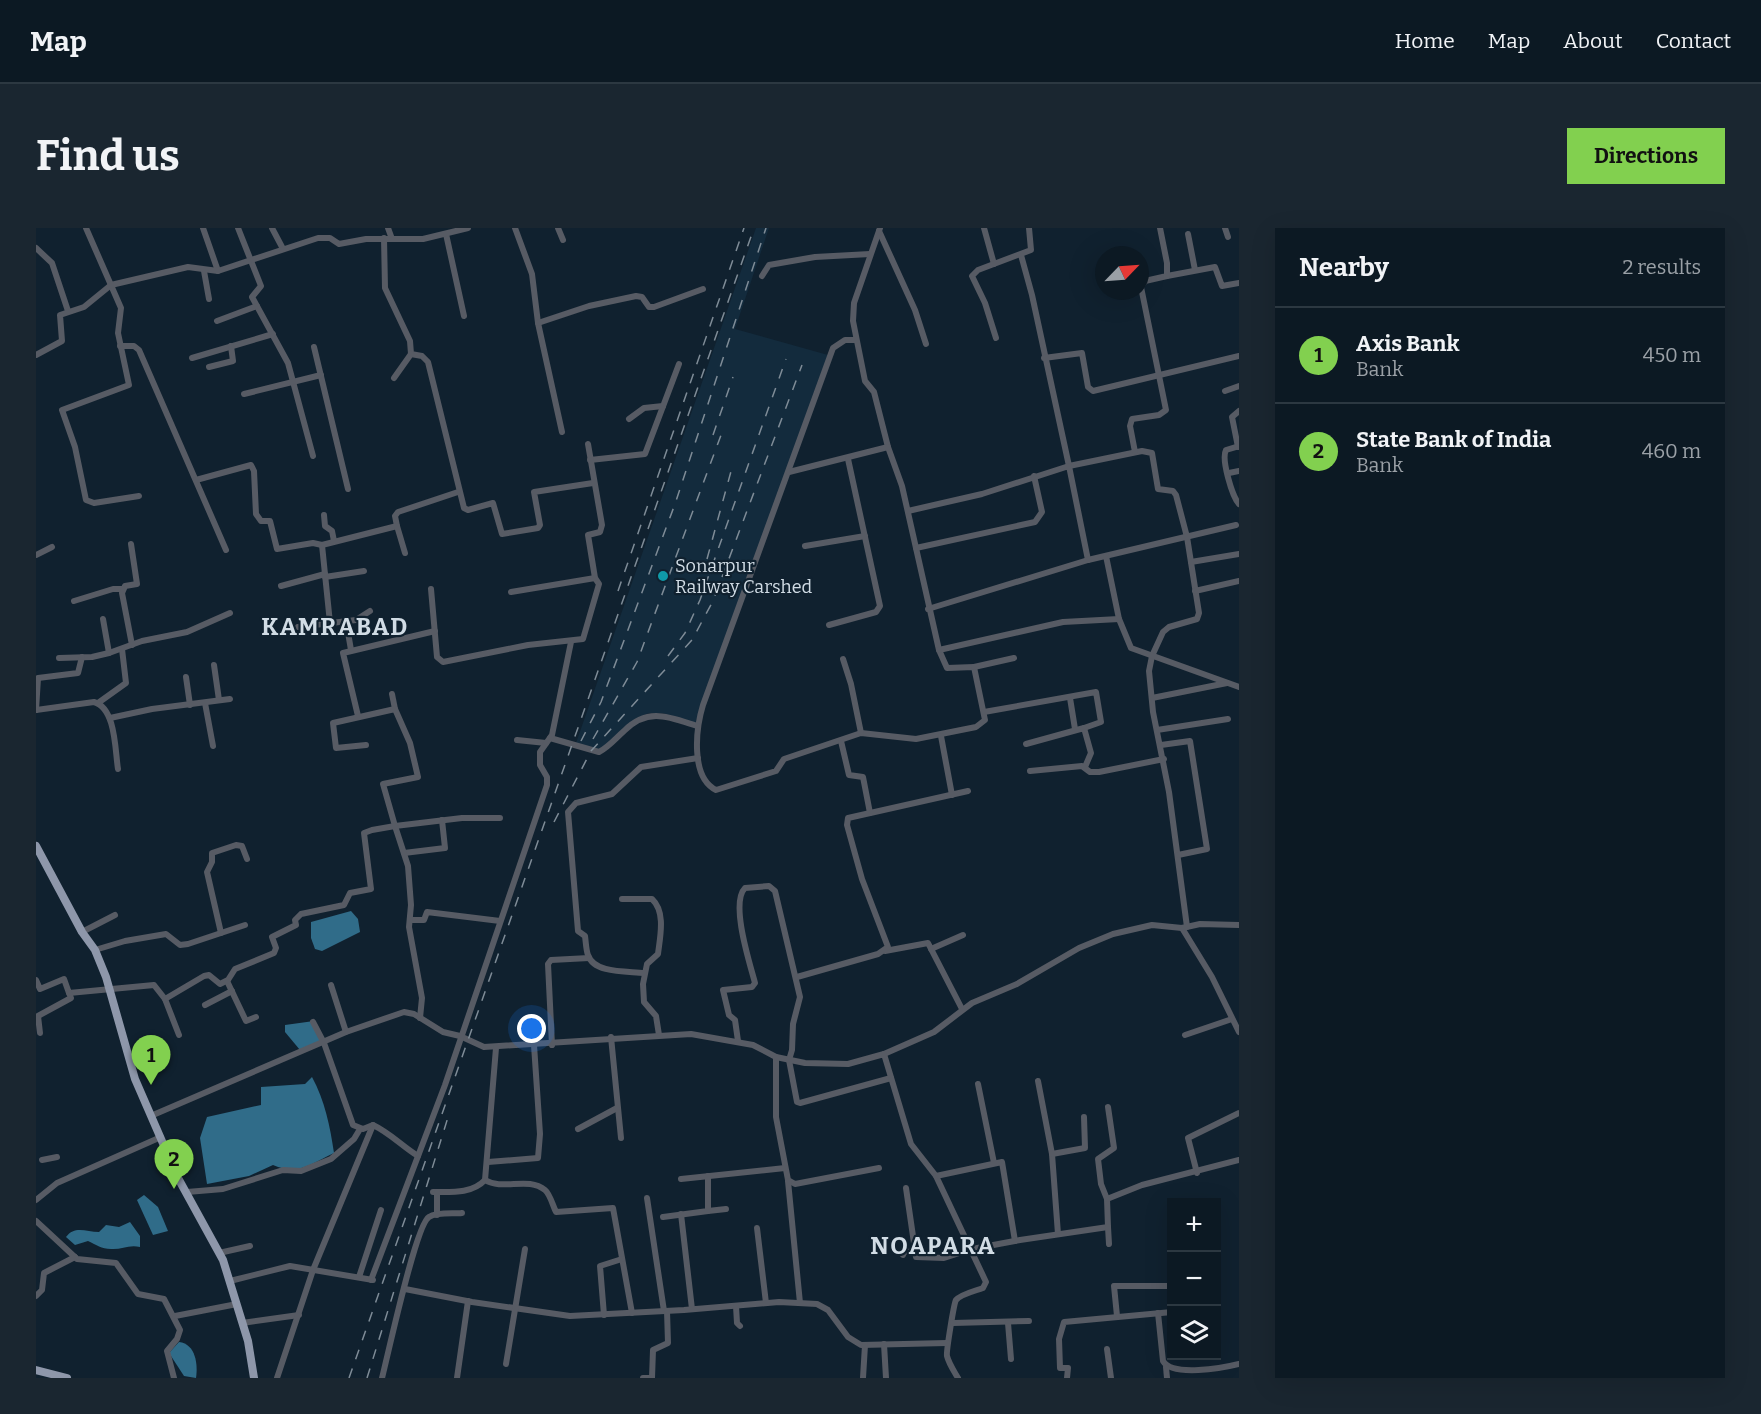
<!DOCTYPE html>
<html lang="en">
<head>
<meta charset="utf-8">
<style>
	body { margin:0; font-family:Bitter,serif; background:#1a2630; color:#f1f3f6 }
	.controls { position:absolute; right:18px; bottom:18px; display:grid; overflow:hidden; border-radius:0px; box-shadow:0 6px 24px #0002 }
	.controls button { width:54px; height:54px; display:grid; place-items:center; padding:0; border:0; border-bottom:2px solid #2c3841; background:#0c1923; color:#f1f3f6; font:30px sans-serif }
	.compass { position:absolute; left:1059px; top:18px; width:54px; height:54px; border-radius:50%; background:#0c1923; box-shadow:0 6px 24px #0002; rotate:65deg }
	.you { position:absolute; left:496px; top:801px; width:21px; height:21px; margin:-15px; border:4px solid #fff; border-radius:50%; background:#1a73e8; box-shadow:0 0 0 9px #1a73e833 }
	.badge { display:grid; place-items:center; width:39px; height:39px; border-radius:50%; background:#82d04f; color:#111; font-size:20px; font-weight:700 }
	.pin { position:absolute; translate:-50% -50px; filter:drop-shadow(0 2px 3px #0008) }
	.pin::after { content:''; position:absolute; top:32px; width:21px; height:18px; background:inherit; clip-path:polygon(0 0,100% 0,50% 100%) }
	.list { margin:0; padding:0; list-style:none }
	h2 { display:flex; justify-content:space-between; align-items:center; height:78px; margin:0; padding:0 24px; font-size:26px }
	h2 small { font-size:20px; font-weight:400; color:#9aa0a6 }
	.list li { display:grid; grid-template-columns:39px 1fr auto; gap:18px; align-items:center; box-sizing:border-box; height:96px; padding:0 24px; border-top:2px solid #2c3841 }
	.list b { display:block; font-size:22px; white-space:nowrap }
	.list p { margin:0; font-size:20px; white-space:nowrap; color:#9aa0a6 }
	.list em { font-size:20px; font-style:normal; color:#9aa0a6 }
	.icon { flex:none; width:33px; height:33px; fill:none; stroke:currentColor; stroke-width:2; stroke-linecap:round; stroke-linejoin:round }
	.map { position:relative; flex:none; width:1203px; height:1150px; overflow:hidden; border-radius:0px }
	header { display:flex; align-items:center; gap:36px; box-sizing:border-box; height:84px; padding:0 30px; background:#0c1923; border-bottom:2px solid #2c3841 }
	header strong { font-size:28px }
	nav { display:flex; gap:33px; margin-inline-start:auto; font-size:21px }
	.intro { display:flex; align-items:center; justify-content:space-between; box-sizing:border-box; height:144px; padding:0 36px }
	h1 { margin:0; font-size:42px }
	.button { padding:15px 27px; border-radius:0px; background:#82d04f; color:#111; font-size:21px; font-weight:700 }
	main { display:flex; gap:36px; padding:0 36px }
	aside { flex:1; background:#0c1923; border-radius:0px; box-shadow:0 6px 24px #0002 }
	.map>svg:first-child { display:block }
	.built { fill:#132b3d }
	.water { fill:#306c89 }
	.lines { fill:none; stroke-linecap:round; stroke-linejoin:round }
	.minor { stroke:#575b64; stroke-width:6 }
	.major { stroke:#8e97aa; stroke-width:8 }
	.rail { stroke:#7f8c97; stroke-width:1.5; stroke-dasharray:10 10; stroke-linecap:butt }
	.culture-dot { fill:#0f9aa8; stroke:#10212f; stroke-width:2 }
	.labels { text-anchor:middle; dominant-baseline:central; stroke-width:4.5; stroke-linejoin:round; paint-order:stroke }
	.poi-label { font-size:18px; fill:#d1dce5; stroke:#10212f; text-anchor:start }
	.district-label { font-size:24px; font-weight:bold; letter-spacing:1.5px; fill:#d1dce5; stroke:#10212f }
</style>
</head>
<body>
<header>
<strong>Map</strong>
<nav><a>Home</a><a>Map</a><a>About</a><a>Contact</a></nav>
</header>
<div class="intro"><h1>Find us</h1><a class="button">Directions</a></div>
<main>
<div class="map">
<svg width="1203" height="1150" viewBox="0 0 1203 1150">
	<rect width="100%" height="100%" fill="#10212f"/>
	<path class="built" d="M 720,0 L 733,0 L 699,101 L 792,127 L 659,496 L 627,485 L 613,485 L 603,489 L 563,523 L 540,515 Z"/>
	<g class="water">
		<path d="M 315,683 L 322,691 L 324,704 L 286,723 L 279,721 L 275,710 L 275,694 Z"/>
		<path d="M 278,793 L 285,814 L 264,822 L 249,804 L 249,797 Z"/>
		<path d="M 276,849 C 289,873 294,898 298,925 C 274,936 262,948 237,937 L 213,948 L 171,956 L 164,910 L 171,889 L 225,877 L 225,859 L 269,856 Z"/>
		<path d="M 108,967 L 122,979 L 132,1003 L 117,1007 L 101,972 Z"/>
		<path d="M 94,994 L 104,1008 L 104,1019 C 93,1016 85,1022 75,1021 C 65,1021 61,1017 52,1013 L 39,1017 L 30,1009 C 39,997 50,1004 63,1004 L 70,997 L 83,999 Z"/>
		<path d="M 143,1114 C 160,1116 162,1137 160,1150 L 148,1148 L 133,1125 Z"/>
	</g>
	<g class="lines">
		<g class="minor">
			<path d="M 50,0 L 85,80 L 82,105 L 93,157 L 26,182 L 39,219 L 50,272 L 58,275 L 103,268"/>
			<path d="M 167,0 L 182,43"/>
			<path d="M 202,0 L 225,58 L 216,69 L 252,135 L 277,228"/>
			<path d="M 236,0 L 246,19"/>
			<path d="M 352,0 L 356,11"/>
			<path d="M 479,0 L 496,46 L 502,95 L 526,204"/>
			<path d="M 522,0 L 527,12"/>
			<path d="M 948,0 L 958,36"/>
			<path d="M 1189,0 L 1192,9"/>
			<path d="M 843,3 L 879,82 L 890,116"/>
			<path d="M 410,6 L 428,88"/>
			<path d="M 1152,6 L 1159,42"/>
			<path d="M 348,10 L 349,60 L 374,113 L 375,126 L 386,128 L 392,134 L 428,280 L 432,282 L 457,275 L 466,306 L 502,300 L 504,297 L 498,264 L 557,255"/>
			<path d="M 0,20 L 16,35 L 32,83"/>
			<path d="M 985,27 L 996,67 L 1033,238 L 1106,223 L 1116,225 L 1122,261 L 1137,263 L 1140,267 L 1151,309 L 1163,385 L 1161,391 L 1133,399 L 1127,404 L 1116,428 L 1113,443 L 1117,484 L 1133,564 L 1151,699"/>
			<path d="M 168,43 L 173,71"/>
			<path d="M 726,48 L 733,37 L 779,29 L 834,26"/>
			<path d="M 1131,48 L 1179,39 L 1186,58 L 1203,55"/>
			<path d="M 181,93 L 221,78"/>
			<path d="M 502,95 L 553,78 L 600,68 L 606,69 L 613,79 L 618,79 L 667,61"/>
			<path d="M 960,110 L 949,75 L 936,48 L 942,42 L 995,22 L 993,0"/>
			<path d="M 820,112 L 809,112 L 797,120 L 667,477 C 660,500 654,549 680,562 L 740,543 L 748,531 L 825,505 L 880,511 L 940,499 L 949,492 L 938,439 L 911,440 L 903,422 L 866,258 L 852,219 L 838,164 L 829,153 L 817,93 L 818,75 L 844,0"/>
			<path d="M 84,118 L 98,118 L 103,122 L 190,322"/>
			<path d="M 278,119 L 312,261"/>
			<path d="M 0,127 L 26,113 L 24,87 L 48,79 L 75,57 L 152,39 L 182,43 L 282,10 L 294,10 L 303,16 L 330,11 L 387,11 L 432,0"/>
			<path d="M 156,130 L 237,106"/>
			<path d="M 1008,130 L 1046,125 L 1052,159 L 1057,163 L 1203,128"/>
			<path d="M 173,139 L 197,133 L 195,118"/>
			<path d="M 358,150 L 375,126"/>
			<path d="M 1189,163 L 1203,158"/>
			<path d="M 208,166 L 285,147"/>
			<path d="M 593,191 L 608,180 L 627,178"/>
			<path d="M 1203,218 L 1190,222 C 1185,231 1196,268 1203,276"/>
			<path d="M 1202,219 L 1196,189 L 1203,183"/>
			<path d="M 1099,224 L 1094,198 L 1096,191 L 1123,187 L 1130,182 L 1105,59 L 1109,53 L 1131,48 L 1131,35 L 1124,0"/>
			<path d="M 554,232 L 609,226 L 643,136"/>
			<path d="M 753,244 L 852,219"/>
			<path d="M 1193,245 L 1203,243"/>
			<path d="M 160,252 L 215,237 L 218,243 L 220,286 L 225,293 L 234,293 L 241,321 L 277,315 L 286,317"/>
			<path d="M 872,283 L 946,266 L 1033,238 L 1052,332"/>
			<path d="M 288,287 L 289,298 L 296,303 L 298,313"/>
			<path d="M 361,298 L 359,288 L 362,284 L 422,264"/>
			<path d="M 95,316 L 101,356 L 89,358 L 86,365 L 96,417"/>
			<path d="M 769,318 L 829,308"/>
			<path d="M 880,320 L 999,294 L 1006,284 L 998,248"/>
			<path d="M 0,327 L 16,319"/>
			<path d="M 1155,334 L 1203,326"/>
			<path d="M 289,349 L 328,343"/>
			<path d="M 245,358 L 289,346"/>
			<path d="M 395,361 L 401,429 L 407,434 L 492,417 L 547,411 L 563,356 L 559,350 L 552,307 L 564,304 L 566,297 L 552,216"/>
			<path d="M 1159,363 L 1203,353"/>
			<path d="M 475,364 L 559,350"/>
			<path d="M 38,373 L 77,361 L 86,361"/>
			<path d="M 892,381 L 1052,332 L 1200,297"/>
			<path d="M 67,391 L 73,425"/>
			<path d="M 1083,391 L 1095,420 L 1203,459"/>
			<path d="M 310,393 L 315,422"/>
			<path d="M 294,395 L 286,317 L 361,298 L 369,325"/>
			<path d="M 793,397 L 840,384 L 844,378 L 812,231"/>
			<path d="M 262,399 L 320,392 L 334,383"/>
			<path d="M 903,422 L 1027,394 L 1083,391 L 1070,328"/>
			<path d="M 23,430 L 56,429 L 73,425 L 106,413 L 151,404 L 194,385"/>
			<path d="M 807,431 L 815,456 L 825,505"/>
			<path d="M 178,437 L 183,472"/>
			<path d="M 938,439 L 978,430"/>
			<path d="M 150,449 L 154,477"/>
			<path d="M 356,466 L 359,481"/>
			<path d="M 1034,470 L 1039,501"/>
			<path d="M 1116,470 L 1191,455"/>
			<path d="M 62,475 L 90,455 L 86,421"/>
			<path d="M 169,475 L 177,518"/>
			<path d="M 0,482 L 58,474 C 80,480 79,523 82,541"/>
			<path d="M 0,482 L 2,450 L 42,445 L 46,429"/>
			<path d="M 948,484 L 1060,464 L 1065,494 L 1048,500"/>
			<path d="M 322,488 L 307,425 L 399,403"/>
			<path d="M 74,490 L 116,481 L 194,471"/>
			<path d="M 1121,502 L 1192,491"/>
			<path d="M 905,508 L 916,567"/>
			<path d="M 514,510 L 563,524 C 573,519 580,510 588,503 C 612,479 633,489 661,498"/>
			<path d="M 481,512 L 510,515"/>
			<path d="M 805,513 L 813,547 L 827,549 L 834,585"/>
			<path d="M 990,516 L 1048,500 L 1055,525 L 1049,539"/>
			<path d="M 330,517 L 300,520 L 297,495 L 359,481 L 374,515 L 382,549 L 347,556 L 359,598 L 426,590 L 464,590"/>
			<path d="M 1125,517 L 1154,513 L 1171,621 L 1142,627"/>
			<path d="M 994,543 L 1046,538 L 1054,544 L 1063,544 L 1128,531"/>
			<path d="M 368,625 L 409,620 L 406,592"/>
			<path d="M 586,671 L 616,671 C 630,684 624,709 622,726 L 611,736 L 607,756 L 608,774 L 620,788 L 623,807"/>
			<path d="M 374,692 L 388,692 L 391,684 L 464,693"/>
			<path d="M 1146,700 L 1176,749 L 1203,804"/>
			<path d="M 46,704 L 79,687"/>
			<path d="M 185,705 L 171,644 L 176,634 L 176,625 L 200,617 L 206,618 L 211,631"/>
			<path d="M 895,721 L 927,707"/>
			<path d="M 59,722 L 89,713 L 130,706 L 144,717 L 152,716 L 209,697"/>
			<path d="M 849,723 L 892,715 L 926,781"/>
			<path d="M 608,745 C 592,743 558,746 552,727 C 550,722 550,715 549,708 L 542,703 L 532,584 L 540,575 L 576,566 L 605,539 L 662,530"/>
			<path d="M 761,749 L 842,726 L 852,719 L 826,651 L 811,597 L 812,590 L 932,563"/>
			<path d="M 0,752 L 4,761 L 28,751 L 33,765 L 118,757 L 129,771 L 143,807"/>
			<path d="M 191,753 L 210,793 L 220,789"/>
			<path d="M 295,757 L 310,804"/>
			<path d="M 129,771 L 168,748 L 173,747 L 184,756 L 192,752 L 199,741 L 238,725 L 240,720 L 236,709 L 260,697 L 259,692 L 265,686 L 308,677 L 314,665 L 335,661 L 328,605 L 336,602 L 359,598 L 372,638 L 375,677 L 373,699 L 386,770 L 384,790"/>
			<path d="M 169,777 L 196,763"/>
			<path d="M 277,794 L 288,815 L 317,897 L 327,901 L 337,897 C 354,905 366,918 382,928"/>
			<path d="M 4,805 L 2,788 L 35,770 L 33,765"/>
			<path d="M 1149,807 L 1196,791"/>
			<path d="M 575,809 L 585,910"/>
			<path d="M 702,813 L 699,792 L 693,787 L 687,762 L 716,759 L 719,755 C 714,736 694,675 709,660 L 733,658 L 739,663 L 764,769 L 757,796 L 756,822 L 753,832 L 761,874 L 764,875 L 855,850"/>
			<path d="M 516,817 L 512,736 L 515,732 L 553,730"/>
			<path d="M 848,826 L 898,804 L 936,775 L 981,756 L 1043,720 L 1077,706 L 1116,697 L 1146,700 L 1164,696 L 1203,697"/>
			<path d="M 740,829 L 740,889 L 752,952 L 759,956 L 843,940"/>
			<path d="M 1002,853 L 1016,926 L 1022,1006"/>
			<path d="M 942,856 L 958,935"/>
			<path d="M 117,887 L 310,804 L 368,784 L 378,786 L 407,804 L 424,808 L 448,819 L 655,806 L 717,817 L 740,829 L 769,835 L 812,836 L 848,826 L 875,916 L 900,948 L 950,1054 L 947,1060 C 939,1063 925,1066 920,1072 C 918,1075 910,1124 911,1128 C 913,1136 918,1143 922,1150"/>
			<path d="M 542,901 L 581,880"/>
			<path d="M 1016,926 L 1049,920 L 1048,889"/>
			<path d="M 6,932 L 21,929"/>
			<path d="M 452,934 L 502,930 L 504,906 L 498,817"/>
			<path d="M 1161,945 L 1152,910 L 1203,885"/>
			<path d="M 900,948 L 966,934 L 979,1013"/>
			<path d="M 645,951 L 749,940"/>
			<path d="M 449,952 C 467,963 492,948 509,962 C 514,966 517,978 520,984 L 577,980 L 596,1085"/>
			<path d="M 752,953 L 764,1075"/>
			<path d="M 870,960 L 880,1029 L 908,1030 L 936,1021 L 984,1012 L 1072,999 L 1071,971 L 1106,957 L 1203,932"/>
			<path d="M 151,964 L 187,961 L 247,942 L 265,943 L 295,931 L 318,911 L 324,901"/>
			<path d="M 397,964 C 415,964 436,966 449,952 L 460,820"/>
			<path d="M 611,970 L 628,1083"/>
			<path d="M 1071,971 L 1065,956 L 1062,931 L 1078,920 L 1072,879"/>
			<path d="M 0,972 L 21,955 L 125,909"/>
			<path d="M 672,983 L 690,981"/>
			<path d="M 645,986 L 656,1081"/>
			<path d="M 401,987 L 401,964"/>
			<path d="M 627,989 L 672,983 L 672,948"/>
			<path d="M 0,993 L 41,1031 L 80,1035 L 102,1066 L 128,1071 L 144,1102 L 141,1111 L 131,1123 L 138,1150"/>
			<path d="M 1072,999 L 1073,1016"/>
			<path d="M 721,1000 L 730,1075"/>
			<path d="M 183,1025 L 214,1018"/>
			<path d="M 867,1027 L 868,1024 L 878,1023"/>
			<path d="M 323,1049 L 345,982"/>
			<path d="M 335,1052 L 409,857 L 511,557 L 511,549 L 504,537 L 504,524 L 516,507 L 535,414"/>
			<path d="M 194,1053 L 254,1038 L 337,1052"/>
			<path d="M 369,1061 L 436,1074 L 534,1088 L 648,1082 L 743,1074 L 781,1076 L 792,1082 L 812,1109 L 825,1117 L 911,1115"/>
			<path d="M 0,1068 L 6,1062 L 8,1045 L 39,1029"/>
			<path d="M 700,1078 L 701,1095 L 704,1098"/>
			<path d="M 1122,1085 L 1127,1133 C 1136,1149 1187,1140 1203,1136"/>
			<path d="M 568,1087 L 564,1038 L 586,1031"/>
			<path d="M 139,1088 L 201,1076"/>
			<path d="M 1081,1088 L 1078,1058 L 1136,1058"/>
			<path d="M 206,1095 L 263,1087"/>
			<path d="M 917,1095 L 993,1093"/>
			<path d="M 972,1095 L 975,1131"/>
			<path d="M 848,1116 L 850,1150"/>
			<path d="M 1071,1121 L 1075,1150"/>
			<path d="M 470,1136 L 489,1021"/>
			<path d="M 1130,1139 L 1131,1150"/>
			<path d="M 241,1150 L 277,1042 L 337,897"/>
			<path d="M 346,1150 C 352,1127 380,996 393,989 C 401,984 417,986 426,985"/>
			<path d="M 421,1150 L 432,1073"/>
			<path d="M 607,1150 L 616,1150"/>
			<path d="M 616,1150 L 617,1122 L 632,1115 L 631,1083"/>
			<path d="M 827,1150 L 829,1117"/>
			<path d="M 1031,1150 L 1032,1140 L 1024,1140 L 1023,1111 L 1028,1094 L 1136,1084"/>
		</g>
		<g class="major">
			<path d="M 0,618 L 46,704 L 59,722 L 70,749 L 99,851 L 142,950 L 187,1032 L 212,1113 L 218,1150"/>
			<path d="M 0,1142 L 31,1150"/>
		</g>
		<g class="rail">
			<path d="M 677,207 L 697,149"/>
			<path d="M 671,331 L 697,236"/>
			<path d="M 582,363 L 708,0"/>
			<path d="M 632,428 L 649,405 L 664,372 L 750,131"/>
			<path d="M 557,511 L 601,434 L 688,199"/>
			<path d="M 545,513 L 565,474 L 639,276 L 730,0"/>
			<path d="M 518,594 L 555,523 L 656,412 L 677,373 L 766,137"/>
			<path d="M 313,1150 L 718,0"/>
			<path d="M 331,1150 L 413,886"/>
		</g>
	</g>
	<circle class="culture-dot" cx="627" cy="348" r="6"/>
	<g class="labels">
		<g class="poi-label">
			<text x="639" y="338">Sonarpur<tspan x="639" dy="21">Railway Carshed</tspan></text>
		</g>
		<g class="district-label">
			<text x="299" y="399">KAMRABAD</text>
			<text x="897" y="1018">NOAPARA</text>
		</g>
	</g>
</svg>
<div class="controls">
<button>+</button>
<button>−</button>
<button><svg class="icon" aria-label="layers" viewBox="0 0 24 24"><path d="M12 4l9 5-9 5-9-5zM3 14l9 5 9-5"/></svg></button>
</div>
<svg class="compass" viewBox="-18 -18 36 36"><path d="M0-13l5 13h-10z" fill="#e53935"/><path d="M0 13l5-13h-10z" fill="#9aa0a6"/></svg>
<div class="you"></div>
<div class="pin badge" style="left:115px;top:857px">1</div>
<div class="pin badge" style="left:138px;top:961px">2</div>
</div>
<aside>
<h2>Nearby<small>2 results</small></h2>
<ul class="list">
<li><span class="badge">1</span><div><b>Axis Bank</b><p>Bank</p></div><em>450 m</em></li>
<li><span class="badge">2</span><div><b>State Bank of India</b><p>Bank</p></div><em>460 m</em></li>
</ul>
</aside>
</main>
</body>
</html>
